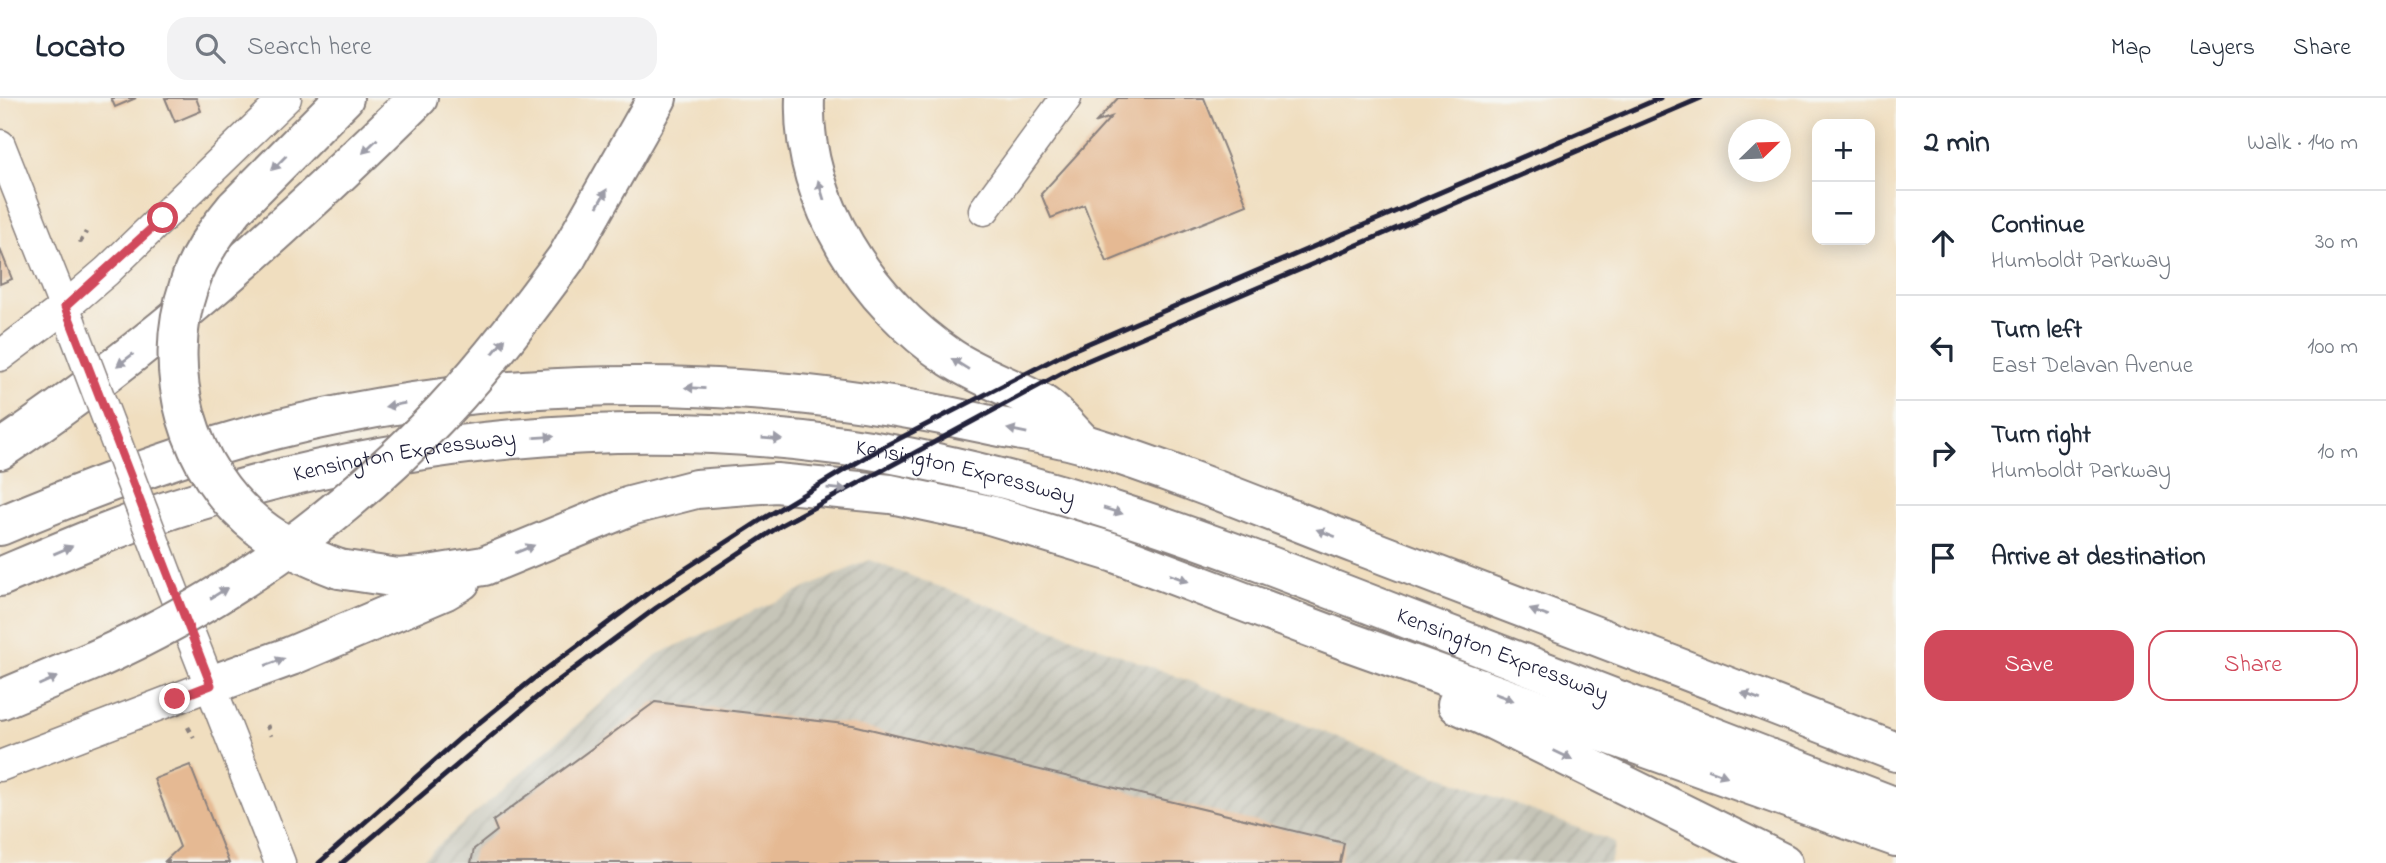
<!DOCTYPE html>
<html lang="en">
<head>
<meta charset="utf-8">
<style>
	body { margin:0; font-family:"Indie Flower",sans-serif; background:#f2f2f3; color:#1f2937 }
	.controls { position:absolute; right:21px; top:21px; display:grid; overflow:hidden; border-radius:14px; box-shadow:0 4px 18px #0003 }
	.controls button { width:63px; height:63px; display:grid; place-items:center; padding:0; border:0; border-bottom:2px solid #e0e1e3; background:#fff; color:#1f2937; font:35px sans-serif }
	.compass { position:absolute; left:1728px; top:21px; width:63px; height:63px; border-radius:50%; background:#fff; box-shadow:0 4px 18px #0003; rotate:67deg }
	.stop { position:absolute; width:21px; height:21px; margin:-16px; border:5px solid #d1495b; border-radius:50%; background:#fff }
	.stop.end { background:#d1495b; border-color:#fff; box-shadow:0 2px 7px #0008 }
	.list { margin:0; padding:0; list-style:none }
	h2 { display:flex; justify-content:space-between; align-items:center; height:91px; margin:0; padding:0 28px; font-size:30px }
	h2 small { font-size:23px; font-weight:400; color:#747a83 }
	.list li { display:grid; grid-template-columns:46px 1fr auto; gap:21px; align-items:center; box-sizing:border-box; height:105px; padding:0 28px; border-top:2px solid #e0e1e3 }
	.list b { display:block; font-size:26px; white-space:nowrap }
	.list p { margin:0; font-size:23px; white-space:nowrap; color:#747a83 }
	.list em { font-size:23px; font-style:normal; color:#747a83 }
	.actions { display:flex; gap:14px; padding:21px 28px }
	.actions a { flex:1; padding:16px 0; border:2px solid #d1495b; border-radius:21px; text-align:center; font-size:24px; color:#d1495b }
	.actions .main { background:#d1495b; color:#fff }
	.icon { flex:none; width:38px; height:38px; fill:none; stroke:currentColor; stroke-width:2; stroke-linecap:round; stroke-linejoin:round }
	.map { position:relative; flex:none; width:1896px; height:765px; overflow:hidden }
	header { display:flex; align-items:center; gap:42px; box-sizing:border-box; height:98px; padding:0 35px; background:#fff; border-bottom:2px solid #e0e1e3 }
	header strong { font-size:33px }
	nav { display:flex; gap:38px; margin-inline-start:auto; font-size:24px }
	.search { width:490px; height:63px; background:#f2f2f3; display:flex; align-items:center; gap:18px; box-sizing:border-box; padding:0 24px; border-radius:21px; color:#747a83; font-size:26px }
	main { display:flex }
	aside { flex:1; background:#fff }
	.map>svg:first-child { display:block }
	.industrial { fill:url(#industrial-furrows) }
	.building { fill:#e5b993 }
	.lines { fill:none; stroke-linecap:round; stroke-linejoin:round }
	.minor-casing { stroke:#89807d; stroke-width:33 }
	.highway-casing { stroke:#89807d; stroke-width:42 }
	.path { stroke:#89807d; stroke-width:4.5; stroke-dasharray:5 5; stroke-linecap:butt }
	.minor { stroke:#fff; stroke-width:30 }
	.highway { stroke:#fff; stroke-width:38 }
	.rail { stroke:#22223b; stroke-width:5 }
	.minor-bridge-casing { stroke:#89807d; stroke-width:33; stroke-linecap:butt }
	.highway-bridge-casing { stroke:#89807d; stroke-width:42; stroke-linecap:butt }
	.minor-bridge { stroke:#fff; stroke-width:30 }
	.highway-bridge { stroke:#fff; stroke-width:38 }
	.oneway { fill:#9c9ca7 }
	.route { stroke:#d1495b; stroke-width:9 }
	.labels { text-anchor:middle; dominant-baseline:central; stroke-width:7; stroke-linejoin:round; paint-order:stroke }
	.street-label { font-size:23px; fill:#22223b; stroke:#f6f6f2 }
</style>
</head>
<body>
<header>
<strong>Locato</strong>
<div class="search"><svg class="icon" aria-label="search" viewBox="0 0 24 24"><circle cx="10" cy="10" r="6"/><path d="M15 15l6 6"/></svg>Search here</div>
<nav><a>Map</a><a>Layers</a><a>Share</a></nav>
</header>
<main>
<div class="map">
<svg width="1896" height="765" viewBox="0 0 1896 765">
	<defs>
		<pattern id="industrial-furrows" width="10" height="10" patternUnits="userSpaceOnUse" patternTransform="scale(1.75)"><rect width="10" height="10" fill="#c6c5b8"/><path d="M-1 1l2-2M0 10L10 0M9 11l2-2" fill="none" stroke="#aaa99f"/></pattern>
	</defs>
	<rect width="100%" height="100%" fill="#f6f6f2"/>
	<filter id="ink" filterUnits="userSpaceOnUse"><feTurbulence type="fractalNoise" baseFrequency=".0143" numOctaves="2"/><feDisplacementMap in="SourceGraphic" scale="14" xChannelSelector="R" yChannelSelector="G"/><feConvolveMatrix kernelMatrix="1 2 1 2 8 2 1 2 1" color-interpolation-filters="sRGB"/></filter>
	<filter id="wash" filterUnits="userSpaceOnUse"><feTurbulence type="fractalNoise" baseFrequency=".00686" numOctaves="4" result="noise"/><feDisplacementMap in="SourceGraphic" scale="28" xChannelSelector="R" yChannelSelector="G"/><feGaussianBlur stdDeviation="1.57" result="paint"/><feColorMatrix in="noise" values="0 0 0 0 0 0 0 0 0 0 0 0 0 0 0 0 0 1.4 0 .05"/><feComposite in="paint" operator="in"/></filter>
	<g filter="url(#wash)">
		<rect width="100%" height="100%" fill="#f0debf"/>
		<path class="industrial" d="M 869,462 L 1615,744 L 1610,765 L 418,765 L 658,556 Z"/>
		<g id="blocks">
			<g class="building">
				<path d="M 111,0 L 136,0 L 115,9 Z"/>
				<path d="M 165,0 L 196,0 L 201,13 L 175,24 Z"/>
				<path d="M 1118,0 L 1204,0 L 1247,107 L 1107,164 L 1084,107 L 1051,120 L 1041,96 L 1111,19 L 1096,24 Z"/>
				<path d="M 0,151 L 12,181 L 0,186 Z"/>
				<path d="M 655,604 L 853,627 L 1344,745 L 1340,765 L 471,765 L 474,751 L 497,733 L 493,723 Z"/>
				<path d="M 190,667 L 229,765 L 167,765 L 170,762 L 164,764 L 180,749 L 154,681 Z"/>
			</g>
		</g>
	</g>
	<g filter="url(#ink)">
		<use href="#blocks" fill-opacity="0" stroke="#89807d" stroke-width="2"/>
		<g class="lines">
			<g class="minor-casing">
				<g id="minor">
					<path d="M 0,47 L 71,226"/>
					<path d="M 984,112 L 1066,0"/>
					<path d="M 0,258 L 65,209 L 107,173 L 286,0"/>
					<path d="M 168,480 L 280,765"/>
					<path d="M 0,668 L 211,587"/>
				</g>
			</g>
			<g class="highway-casing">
				<g id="highway">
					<path d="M 805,0 C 801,103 868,205 951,260 C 980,279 1012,289 1042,306 C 1057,315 1071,334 1084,346"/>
					<path d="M 235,110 L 344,0"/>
					<path d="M 567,159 L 657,0"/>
					<path d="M 0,352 C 152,250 288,128 418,0"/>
					<path d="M 0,428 C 76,396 153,366 233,343 C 473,274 738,272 981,325 C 1016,333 1053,337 1088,347 C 1179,375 1269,413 1358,447 C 1538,515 1717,584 1896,654"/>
					<path d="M 339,471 L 398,480 L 422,478 L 484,468 L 630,408 L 696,391 L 776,385 L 891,396 L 990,417 L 1115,455 L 1352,545 L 1896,739"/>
					<path id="s1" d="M 0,479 C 64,452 128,424 195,404 C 404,340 627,318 844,348 C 1036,376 1215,446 1395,516 C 1562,580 1729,644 1896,709"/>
					<path d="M 211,587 L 291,558 L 444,493 L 461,483"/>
					<path d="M 0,602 L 95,562"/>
					<path d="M 1457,606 L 1495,623 L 1783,765"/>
				</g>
			</g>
			<g class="path">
				<path d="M 80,145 L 86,134"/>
				<path d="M 267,627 L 271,638"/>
				<path d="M 188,629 L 194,640"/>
			</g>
			<use href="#minor" class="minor"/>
			<use href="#highway" class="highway"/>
			<g class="rail">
				<path d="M 319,765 L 459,641 L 533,581 L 648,495 L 761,422 L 881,350 L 1068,254 L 1660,0"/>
				<path d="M 342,765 L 543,594 L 656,510 L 783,426 L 1077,267 L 1701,0"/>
			</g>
			<g class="minor-bridge-casing">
				<path id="minor-bridge" d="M 74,233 L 168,480"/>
			</g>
			<g class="highway-bridge-casing">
				<g id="highway-bridge">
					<path d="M 235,110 C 216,133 198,158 189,187 C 160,272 187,373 259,429 C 283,448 310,460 339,471"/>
					<path d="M 95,562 C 225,504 346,416 444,312 C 489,264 528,212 567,159"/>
				</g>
			</g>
			<use href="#minor-bridge" class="minor-bridge"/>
			<use href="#highway-bridge" class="highway-bridge"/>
		</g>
		<defs><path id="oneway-solid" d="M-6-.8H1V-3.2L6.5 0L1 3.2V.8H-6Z" transform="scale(1.75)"/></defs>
		<g class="oneway">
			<use href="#oneway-solid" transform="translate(370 48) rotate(136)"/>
			<use href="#oneway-solid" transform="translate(279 65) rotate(135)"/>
			<use href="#oneway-solid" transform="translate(821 92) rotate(-107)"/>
			<use href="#oneway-solid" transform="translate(602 100) rotate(-61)"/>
			<use href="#oneway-solid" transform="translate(499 248) rotate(-51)"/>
			<use href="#oneway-solid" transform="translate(125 262) rotate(143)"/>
			<use href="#oneway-solid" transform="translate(960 266) rotate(-148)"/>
			<use href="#oneway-solid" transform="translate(695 290) rotate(-177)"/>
			<use href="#oneway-solid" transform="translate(395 307) rotate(170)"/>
			<use href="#oneway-solid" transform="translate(1017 333) rotate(-168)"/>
			<use href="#oneway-solid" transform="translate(544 339) rotate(-3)"/>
			<use href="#oneway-solid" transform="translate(772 341) rotate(5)"/>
			<use href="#oneway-solid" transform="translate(837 391) rotate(5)"/>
			<use href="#oneway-solid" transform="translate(1113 413) rotate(17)"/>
			<use href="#oneway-solid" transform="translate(1326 435) rotate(-159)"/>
			<use href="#oneway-solid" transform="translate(525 451) rotate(-22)"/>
			<use href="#oneway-solid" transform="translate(63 452) rotate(-23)"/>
			<use href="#oneway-solid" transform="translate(1179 480) rotate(20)"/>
			<use href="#oneway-solid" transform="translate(219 495) rotate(-32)"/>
			<use href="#oneway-solid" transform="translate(1539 515) rotate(-159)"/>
			<use href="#oneway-solid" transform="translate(275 564) rotate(-20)"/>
			<use href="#oneway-solid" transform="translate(48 583) rotate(-24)"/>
			<use href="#oneway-solid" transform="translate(1751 598) rotate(-159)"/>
			<use href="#oneway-solid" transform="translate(1504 599) rotate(20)"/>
			<use href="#oneway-solid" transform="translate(1563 657) rotate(26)"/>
			<use href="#oneway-solid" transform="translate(1718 675) rotate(20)"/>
		</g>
	</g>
	<g class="lines" filter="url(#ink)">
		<path class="route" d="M 163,120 L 65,209 L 211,587 L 175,601"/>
	</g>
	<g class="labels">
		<g class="street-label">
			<text stroke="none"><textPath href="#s1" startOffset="424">Kensington Expressway</textPath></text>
			<text stroke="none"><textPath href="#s1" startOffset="990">Kensington Expressway</textPath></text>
			<text stroke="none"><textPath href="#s1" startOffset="1558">Kensington Expressway</textPath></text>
		</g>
	</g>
</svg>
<div class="controls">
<button>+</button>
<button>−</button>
</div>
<svg class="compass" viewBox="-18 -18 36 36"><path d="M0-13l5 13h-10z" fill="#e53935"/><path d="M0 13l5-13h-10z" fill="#747a83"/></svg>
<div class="stop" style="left:163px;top:120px"></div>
<div class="stop end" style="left:175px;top:601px"></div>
</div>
<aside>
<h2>2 min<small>Walk · 140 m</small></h2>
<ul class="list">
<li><svg class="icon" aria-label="ahead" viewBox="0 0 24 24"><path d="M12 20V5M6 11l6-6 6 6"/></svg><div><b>Continue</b><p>Humboldt Parkway</p></div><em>30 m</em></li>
<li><svg class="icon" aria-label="left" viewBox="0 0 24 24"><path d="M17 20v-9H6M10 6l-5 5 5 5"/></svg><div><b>Turn left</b><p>East Delavan Avenue</p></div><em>100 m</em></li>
<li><svg class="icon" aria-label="right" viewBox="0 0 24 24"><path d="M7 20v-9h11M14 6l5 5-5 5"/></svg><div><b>Turn right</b><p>Humboldt Parkway</p></div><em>10 m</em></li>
<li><svg class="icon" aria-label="arrive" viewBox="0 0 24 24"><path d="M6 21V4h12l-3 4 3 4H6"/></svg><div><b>Arrive at destination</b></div></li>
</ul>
<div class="actions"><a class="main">Save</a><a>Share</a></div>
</aside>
</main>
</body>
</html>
